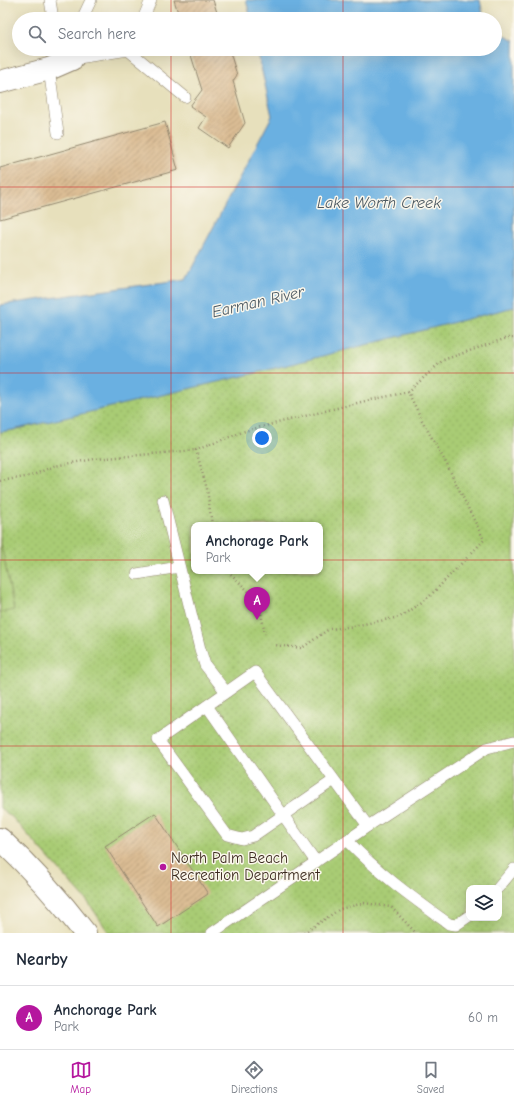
<!DOCTYPE html>
<html lang="en">
<head>
<meta charset="utf-8">
<style>
	body { margin:0; font-family:"Comic Neue",sans-serif; background:#f6f6f7; color:#1f2937 }
	.controls { position:absolute; right:12px; bottom:12px; display:grid; overflow:hidden; border-radius:8px; box-shadow:0 4px 16px #0002 }
	.controls button { width:36px; height:36px; display:grid; place-items:center; padding:0; border:0; border-bottom:1px solid #e0e1e3; background:#fff; color:#1f2937; font:20px sans-serif }
	.you { position:absolute; left:262px; top:438px; width:14px; height:14px; margin:-10px; border:3px solid #fff; border-radius:50%; background:#1a73e8; box-shadow:0 0 0 6px #1a73e833 }
	.badge { display:grid; place-items:center; width:26px; height:26px; border-radius:50%; background:#b5179e; color:#fff; font-size:13px; font-weight:700 }
	.pin { position:absolute; translate:-50% -33px; filter:drop-shadow(0 1px 2px #0008) }
	.pin::after { content:''; position:absolute; top:21px; width:14px; height:12px; background:inherit; clip-path:polygon(0 0,100% 0,50% 100%) }
	.popup { position:absolute; left:191px; top:522px; width:132px; height:52px; box-sizing:border-box; display:grid; place-content:center; border-radius:8px; background:#fff; filter:drop-shadow(0 1px 3px #0005); font-size:13px; white-space:nowrap; color:#747a83 }
	.popup b { font-size:15px; color:#1f2937 }
	.popup::after { content:''; position:absolute; left:50%; top:100%; margin-left:-8px; border:8px solid transparent; border-top-color:#fff }
	.list { margin:0; padding:0; list-style:none }
	h2 { display:flex; justify-content:space-between; align-items:center; height:52px; margin:0; padding:0 16px; font-size:17px }
	h2 small { font-size:13px; font-weight:400; color:#747a83 }
	.list li { display:grid; grid-template-columns:26px 1fr auto; gap:12px; align-items:center; box-sizing:border-box; height:64px; padding:0 16px; border-top:1px solid #e0e1e3 }
	.list b { display:block; font-size:15px; white-space:nowrap }
	.list p { margin:0; font-size:13px; white-space:nowrap; color:#747a83 }
	.list em { font-size:13px; font-style:normal; color:#747a83 }
	.icon { flex:none; width:22px; height:22px; fill:none; stroke:currentColor; stroke-width:2; stroke-linecap:round; stroke-linejoin:round }
	.map { position:relative; flex:none; width:514px; height:933px; overflow:hidden }
	.search { position:absolute; background:#fff; box-shadow:0 4px 16px #0002; left:12px; right:12px; top:12px; height:44px; display:flex; align-items:center; gap:10px; box-sizing:border-box; padding:0 14px; border-radius:22px; color:#747a83; font-size:15px }
	.sheet { height:116px; background:#fff }
	nav { display:flex; justify-content:space-around; align-items:center; box-sizing:border-box; height:56px; border-top:1px solid #e0e1e3; background:#fff; font-size:11px; color:#747a83 }
	nav a { display:grid; justify-items:center; gap:2px }
	nav .on { color:#b5179e }
	.map>svg:first-child { display:block }
	.grass { fill:url(#grass-dots); stroke:#727b49; fill-rule:evenodd }
	.garden { fill:#a9cc74; stroke:#727b49 }
	.water { fill:#6bb0e1; stroke:#536d80 }
	.building { fill:url(#building-hatch) }
	.lines { fill:none; stroke-linecap:round; stroke-linejoin:round }
	.lane-casing { stroke:#91856d; stroke-width:12 }
	.street-casing { stroke:#91856d; stroke-width:24 }
	.path { stroke:#91856d; stroke-width:2.5; stroke-dasharray:1 3; stroke-linecap:butt }
	.lane { stroke:#fff; stroke-width:11 }
	.street { stroke:#fff; stroke-width:22 }
	.grid { fill:none; stroke:#d62828; stroke-width:1; stroke-opacity:0.55 }
	.poi-dot { fill:#b5179e; stroke:#fbf7ec; stroke-width:1.5 }
	.labels { text-anchor:middle; dominant-baseline:central; stroke-width:3; stroke-linejoin:round; paint-order:stroke }
	.poi-label { font-size:15px; fill:#3b2a1e; stroke:#fbf7ec; text-anchor:start }
	.water-label { font-size:16px; font-style:italic; fill:#4c5962; stroke:#fbf7ec }
</style>
</head>
<body>
<div class="map">
<svg width="514" height="933" viewBox="0 0 514 933">
	<defs>
		<pattern id="grass-dots" width="8" height="8" patternUnits="userSpaceOnUse"><rect width="8" height="8" fill="#a9cc74"/><path d="M2 2h.1M6 6h.1" fill="none" stroke="#92af64" stroke-width="1.8" stroke-linecap="round"/></pattern>
		<pattern id="building-hatch" width="6" height="6" patternUnits="userSpaceOnUse"><rect width="6" height="6" fill="#dcbd94"/><path d="M-1 1l2-2M0 6l6-6M5 7l2-2" fill="none" stroke="#b49a78"/></pattern>
	</defs>
	<rect width="100%" height="100%" fill="#fbf7ec"/>
	<filter id="ink" filterUnits="userSpaceOnUse"><feTurbulence type="fractalNoise" baseFrequency=".025" numOctaves="2"/><feDisplacementMap in="SourceGraphic" scale="8" xChannelSelector="R" yChannelSelector="G"/><feConvolveMatrix kernelMatrix="1 2 1 2 8 2 1 2 1" color-interpolation-filters="sRGB"/></filter>
	<filter id="wash" filterUnits="userSpaceOnUse"><feTurbulence type="fractalNoise" baseFrequency=".012" numOctaves="4" result="noise"/><feDisplacementMap in="SourceGraphic" scale="16" xChannelSelector="R" yChannelSelector="G"/><feGaussianBlur stdDeviation="0.9" result="paint"/><feColorMatrix in="noise" values="0 0 0 0 0 0 0 0 0 0 0 0 0 0 0 0 0 1.4 0 .05"/><feComposite in="paint" operator="in"/></filter>
	<g filter="url(#wash)">
		<rect width="100%" height="100%" fill="#e7e0bc"/>
		<path class="grass" d="M 514,306 L 514,933 L 109,933 L 88,902 L 12,817 L 0,808 L 0,432 L 13,430 ZM 194,525 L 320,525 L 320,571 L 194,571 ZM 469,888 L 499,888 L 499,918 L 469,918 Z"/>
		<path class="garden" d="M 0,538 L 14,610 L 0,613 Z"/>
		<g class="water">
			<path d="M 246,0 L 480,0 L 484,19 L 251,19 Z"/>
			<path d="M 495,31 L 514,41 L 514,307 L 256,373 L 13,430 L 0,432 L 0,305 L 186,279 L 272,116 L 257,49 L 495,49 Z"/>
		</g>
		<g id="blocks">
			<g class="building">
				<path d="M 174,0 L 213,0 L 219,19 L 180,19 Z"/>
				<path d="M 189,49 L 229,49 L 237,75 L 233,81 L 245,123 L 228,148 L 199,128 L 206,117 L 190,106 L 202,90 Z"/>
				<path d="M 165,122 L 178,170 L 0,219 L 0,168 Z"/>
				<path d="M 155,813 L 208,894 L 158,927 L 105,846 Z"/>
			</g>
		</g>
	</g>
	<g filter="url(#ink)">
		<use href="#blocks" fill-opacity="0" stroke="#91856d" stroke-width="1"/>
		<g class="lines">
			<g class="lane-casing">
				<g id="lane">
					<path d="M 50,0 L 53,19"/>
					<path d="M 82,19 L 91,0"/>
					<path d="M 143,19 L 151,0"/>
					<path d="M 70,55 L 72,59 L 128,50 L 185,97"/>
					<path d="M 49,69 L 58,133"/>
					<path d="M 163,500 L 200,649 L 205,665 L 226,692"/>
					<path d="M 137,574 L 179,567"/>
					<path d="M 207,706 L 316,862"/>
					<path d="M 368,826 L 487,748 L 514,741"/>
					<path d="M 347,840 C 378,873 413,898 449,924 L 456,925 L 469,916"/>
					<path d="M 498,888 L 514,869"/>
					<path d="M 212,933 L 368,826 L 255,672 L 158,740 L 227,835 L 242,839 L 253,836 L 334,780"/>
				</g>
			</g>
			<g class="street-casing">
				<g id="street">
					<path d="M 0,82 L 49,69 L 72,59"/>
					<path d="M 0,839 C 31,868 59,899 85,933"/>
				</g>
			</g>
			<g class="path">
				<path d="M 408,392 L 443,360 L 507,338 L 514,338"/>
				<path d="M 0,481 L 31,476 L 54,466 L 95,459 L 196,450"/>
				<path d="M 212,525 L 207,489 L 196,450 L 245,431 L 361,402 L 408,392 L 425,426 L 445,461 L 484,540 L 429,597 L 400,617 L 348,627 L 329,629 L 302,648 L 274,645"/>
				<path d="M 228,571 L 259,602 L 265,634"/>
				<path d="M 304,933 L 340,909 L 364,903 L 391,907 L 416,933"/>
			</g>
			<use href="#lane" class="lane"/>
			<use href="#street" class="street"/>
		</g>
	</g>
	<path class="grid" d="M 171,0 L 171,19M 343,0 L 343,19M 171,49 L 171,933M 343,49 L 343,933M 0,187 L 514,187M 0,373 L 514,373M 0,560 L 514,560M 0,746 L 514,746"/>
	<circle class="poi-dot" cx="163" cy="867" r="4"/>
	<g class="labels">
		<g class="poi-label">
			<text x="171" y="858">North Palm Beach<tspan x="171" dy="17">Recreation Department</tspan></text>
		</g>
		<g class="water-label">
			<text x="379" y="203">Lake Worth Creek</text>
			<text transform="translate(258 302) rotate(-13)">Earman River</text>
		</g>
	</g>
</svg>
<div class="controls">
<button><svg class="icon" aria-label="layers" viewBox="0 0 24 24"><path d="M12 4l9 5-9 5-9-5zM3 14l9 5 9-5"/></svg></button>
</div>
<div class="you"></div>
<div class="pin badge" style="left:257px;top:620px">A</div>
<div class="popup"><b>Anchorage Park</b>Park</div>
<div class="search"><svg class="icon" aria-label="search" viewBox="0 0 24 24"><circle cx="10" cy="10" r="6"/><path d="M15 15l6 6"/></svg>Search here</div>
</div>
<section class="sheet">
<h2>Nearby<small></small></h2>
<ul class="list">
<li><span class="badge">A</span><div><b>Anchorage Park</b><p>Park</p></div><em>60 m</em></li>
</ul>
</section>
<nav>
<a class="on"><svg class="icon" aria-label="map" viewBox="0 0 24 24"><path d="M3 6l6-2 6 2 6-2v14l-6 2-6-2-6 2zM9 4v14M15 6v14"/></svg>Map</a>
<a><svg class="icon" aria-label="directions" viewBox="0 0 24 24"><path d="M12 3l9 9-9 9-9-9zM9 14v-3h6M13 9l2 2-2 2"/></svg>Directions</a>
<a><svg class="icon" aria-label="saved" viewBox="0 0 24 24"><path d="M7 4h10v16l-5-4-5 4z"/></svg>Saved</a>
</nav>
</body>
</html>
